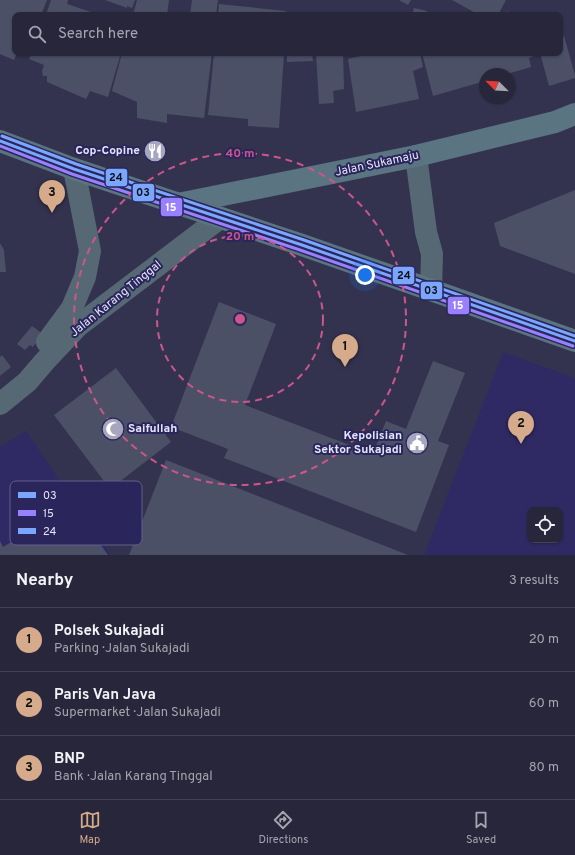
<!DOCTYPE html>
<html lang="en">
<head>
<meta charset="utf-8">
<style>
	body { margin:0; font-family:Overpass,sans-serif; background:#333246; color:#f1f3f6 }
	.controls { position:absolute; right:12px; bottom:12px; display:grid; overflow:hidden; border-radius:8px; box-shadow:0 1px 3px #0004 }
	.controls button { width:36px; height:36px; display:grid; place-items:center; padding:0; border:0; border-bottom:1px solid #434355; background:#27263b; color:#f1f3f6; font:20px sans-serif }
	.compass { position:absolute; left:479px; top:68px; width:36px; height:36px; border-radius:50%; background:#27263b; box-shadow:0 1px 3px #0004; rotate:294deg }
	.you { position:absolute; left:365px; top:275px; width:14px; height:14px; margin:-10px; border:3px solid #fff; border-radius:50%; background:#1a73e8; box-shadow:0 0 0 6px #1a73e833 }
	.badge { display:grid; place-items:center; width:26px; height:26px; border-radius:50%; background:#d6ab8b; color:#111; font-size:13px; font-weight:700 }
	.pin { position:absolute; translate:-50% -33px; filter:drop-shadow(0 1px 2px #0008) }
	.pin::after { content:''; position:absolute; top:21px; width:14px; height:12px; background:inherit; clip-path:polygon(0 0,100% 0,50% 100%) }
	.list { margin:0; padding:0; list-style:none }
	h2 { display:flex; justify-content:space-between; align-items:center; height:52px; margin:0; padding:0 16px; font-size:17px }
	h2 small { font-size:13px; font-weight:400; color:#a4a5af }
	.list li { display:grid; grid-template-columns:26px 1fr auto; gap:12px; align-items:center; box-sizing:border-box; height:64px; padding:0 16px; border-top:1px solid #434355 }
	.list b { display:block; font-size:15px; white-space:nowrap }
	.list p { margin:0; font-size:13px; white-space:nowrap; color:#a4a5af }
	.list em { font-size:13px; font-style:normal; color:#a4a5af }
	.icon { flex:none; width:22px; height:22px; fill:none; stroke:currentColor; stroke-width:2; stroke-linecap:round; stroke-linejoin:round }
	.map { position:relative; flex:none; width:575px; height:555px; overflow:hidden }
	.search { position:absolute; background:#27263b; box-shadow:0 1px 3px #0004; left:12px; right:12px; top:12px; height:44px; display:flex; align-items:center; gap:10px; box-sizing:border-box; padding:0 14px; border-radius:8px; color:#a4a5af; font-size:15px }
	.sheet { height:244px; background:#27263b }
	nav { display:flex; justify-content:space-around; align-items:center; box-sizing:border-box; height:56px; border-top:1px solid #434355; background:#27263b; font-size:11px; color:#a4a5af }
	nav a { display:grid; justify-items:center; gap:2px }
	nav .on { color:#d6ab8b }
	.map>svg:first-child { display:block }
	.built { fill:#302a64; fill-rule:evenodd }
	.building { fill:#4b5067 }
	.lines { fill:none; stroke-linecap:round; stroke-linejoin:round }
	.minor { stroke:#556873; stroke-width:22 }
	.major { stroke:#5a7481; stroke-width:22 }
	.bus-1-casing { stroke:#2a265c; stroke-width:6 }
	.bus-2-casing { stroke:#2a265c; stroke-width:6 }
	.bus-3-casing { stroke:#2a265c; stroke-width:6 }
	.bus-1 { stroke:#7aa6ff; stroke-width:3 }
	.bus-2 { stroke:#9980ff; stroke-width:3 }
	.bus-3 { stroke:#7aa6ff; stroke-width:3 }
	.ring { fill:none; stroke:#cc568b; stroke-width:2; stroke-dasharray:7 5 }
	.labels { text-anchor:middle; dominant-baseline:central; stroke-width:4; stroke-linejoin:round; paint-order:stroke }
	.poi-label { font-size:12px; font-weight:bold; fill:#e4e5fa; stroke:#2a265c; text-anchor:end }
	.street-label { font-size:12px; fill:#e4e5fa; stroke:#2a265c }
	.key { fill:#2a265c; stroke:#625f8b; stroke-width:1 }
	.key-label { font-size:11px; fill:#e4e5fa }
	.centre { fill:#cc568b; stroke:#2a265c; stroke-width:2 }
	.ring-label { font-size:12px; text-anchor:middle; font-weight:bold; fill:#cc568b; stroke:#2a265c; stroke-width:4; stroke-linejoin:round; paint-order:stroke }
	.line-badge { stroke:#2a265c; stroke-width:1.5 }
	.badge-label { font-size:11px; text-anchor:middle; font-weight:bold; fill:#fff }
	.pale-badge-label { font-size:11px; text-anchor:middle; font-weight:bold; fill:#111 }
</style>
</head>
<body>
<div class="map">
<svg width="575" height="555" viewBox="0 0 575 555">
	<rect width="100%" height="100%" fill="#34334f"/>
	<g class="built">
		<path d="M 503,352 L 575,378 L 575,555 L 424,555 ZM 530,510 L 560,510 L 560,540 L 530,540 Z"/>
		<path d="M 26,431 L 111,555 L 0,555 L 0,447 Z"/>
	</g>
	<g class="building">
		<path d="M 0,0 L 47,0 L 41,15 L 15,15 L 15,53 L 17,53 L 14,60 L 0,54 Z"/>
		<path d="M 51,0 L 68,0 L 67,4 L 100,15 L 46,15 Z"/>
		<path d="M 105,0 L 135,0 L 132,8 L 127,6 L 127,8 Z"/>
		<path d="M 137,0 L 169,0 L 167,15 L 133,15 Z"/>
		<path d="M 192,0 L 218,0 L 216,15 L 190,15 Z"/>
		<path d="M 399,0 L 411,0 L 408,5 Z"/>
		<path d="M 452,0 L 506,0 L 498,15 L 479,15 Z"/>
		<path d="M 219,4 L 286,11 L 286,15 L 218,15 Z"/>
		<path d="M 414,8 L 427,11 L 426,15 L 412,15 Z"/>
		<path d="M 507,11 L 512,15 L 504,15 Z"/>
		<path d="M 564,36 L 575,75 L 575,78 L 549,86 L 540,53 L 560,53 L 560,37 Z"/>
		<path d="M 32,53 L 121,53 L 108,97 L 90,91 L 86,99 L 47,82 L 47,76 L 43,76 L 42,71 L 44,65 L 29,59 Z"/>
		<path d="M 122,53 L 212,53 L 204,118 L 167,114 L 167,123 L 137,118 L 137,102 L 112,91 Z"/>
		<path d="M 214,53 L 284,53 L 279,128 L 248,126 L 248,119 L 208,115 Z"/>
		<path d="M 287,53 L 312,53 L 313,61 L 287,62 Z"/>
		<path d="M 316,53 L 343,53 L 344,89 L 333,91 L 334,103 L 319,104 Z"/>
		<path d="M 373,53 L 420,53 L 423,67 L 413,71 L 419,99 L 356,112 L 348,59 Z"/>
		<path d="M 422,53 L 534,53 L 534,56 L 529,58 L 531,67 L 507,74 L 485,74 L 485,81 L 433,96 Z"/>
		<path d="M 575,190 L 575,274 L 500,246 L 494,223 Z"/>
		<path d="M 0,243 L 4,250 L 6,272 L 0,272 Z"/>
		<path d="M 219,302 L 276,324 L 245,405 L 373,454 L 386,421 L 406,429 L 433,361 L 465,373 L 438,441 L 449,445 L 416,532 L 224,458 L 228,449 L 171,427 Z"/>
		<path d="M 32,326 L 43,334 L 33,347 L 30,345 L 25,350 L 17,344 Z"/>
		<path d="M 2,355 L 11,367 L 0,376 L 0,357 Z"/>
		<path d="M 116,368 L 171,442 L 110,489 L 54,415 Z"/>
		<path d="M 166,460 L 408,555 L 129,555 Z"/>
		<path d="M 72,505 L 108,555 L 0,555 L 0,541 L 3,547 Z"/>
	</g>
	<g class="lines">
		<g class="minor">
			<path d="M 416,156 L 426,232 L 432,254 L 431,290"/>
			<path d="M 47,342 L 72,308 L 85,277 L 90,251 L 74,169"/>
			<path d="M 0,404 L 27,382 L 45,361 L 78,326 L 220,218"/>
		</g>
		<g class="major">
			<path d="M 0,141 L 74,169 L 302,245 L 431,290 L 575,341"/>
			<path d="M 178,204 L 416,156 L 555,122 L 575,114"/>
		</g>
		<g class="bus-1-casing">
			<path id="bus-1" d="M 0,141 L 74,169 L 302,245 L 575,341"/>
		</g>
		<g class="bus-2-casing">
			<path id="bus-2" d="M 0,146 L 72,174 L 300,250 L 573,346"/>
		</g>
		<g class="bus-3-casing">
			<path id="bus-3" d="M 2,136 L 76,164 L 304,240 L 575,336"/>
		</g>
		<use href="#bus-1" class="bus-1"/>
		<use href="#bus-2" class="bus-2"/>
		<use href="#bus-3" class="bus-3"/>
	</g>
	<g class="ring">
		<circle cx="240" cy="319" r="83"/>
		<circle cx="240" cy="319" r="166"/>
	</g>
	<defs>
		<g id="restaurant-disc" transform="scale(1.15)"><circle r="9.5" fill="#a6a7be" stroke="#2a265c"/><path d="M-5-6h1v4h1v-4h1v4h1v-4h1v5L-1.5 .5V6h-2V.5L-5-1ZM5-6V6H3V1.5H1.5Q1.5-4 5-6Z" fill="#fff"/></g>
		<g id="mosque-disc" transform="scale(1.15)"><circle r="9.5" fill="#a6a7be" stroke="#2a265c"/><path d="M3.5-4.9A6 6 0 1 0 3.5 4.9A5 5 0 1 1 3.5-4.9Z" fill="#fff"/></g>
		<g id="civic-disc" transform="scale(1.15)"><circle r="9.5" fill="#a6a7be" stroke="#2a265c"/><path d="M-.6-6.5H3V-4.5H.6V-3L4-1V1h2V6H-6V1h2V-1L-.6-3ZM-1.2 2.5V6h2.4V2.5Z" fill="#fff"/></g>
	</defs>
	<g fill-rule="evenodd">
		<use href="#restaurant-disc" x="155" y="151"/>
		<use href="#mosque-disc" x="113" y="429"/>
		<use href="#civic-disc" x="417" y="443"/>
	</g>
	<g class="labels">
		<g class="poi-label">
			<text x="140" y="151">Cop-Copine</text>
			<text x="128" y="429" text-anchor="start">Saifullah</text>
			<text x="402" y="436">Kepolisian<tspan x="402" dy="14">Sektor Sukajadi</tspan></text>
		</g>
		<g class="street-label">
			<text transform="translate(377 164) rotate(-12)">Jalan Sukamaju</text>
			<text transform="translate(116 299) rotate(-39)">Jalan Karang Tinggal</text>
		</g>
	</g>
	<rect x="10" y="481" width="132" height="64" rx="6" class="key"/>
	<rect x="18" y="492" width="18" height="6" fill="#7aa6ff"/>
	<rect x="18" y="510" width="18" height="6" fill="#9980ff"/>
	<rect x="18" y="528" width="18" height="6" fill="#7aa6ff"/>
	<g class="key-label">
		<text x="43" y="499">03</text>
		<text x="43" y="517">15</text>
		<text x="43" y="535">24</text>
	</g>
	<circle cx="240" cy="319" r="6" class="centre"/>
	<g class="ring-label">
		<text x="240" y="157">40 m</text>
		<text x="240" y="240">20 m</text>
	</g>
	<g class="line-badge">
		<rect x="105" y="168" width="23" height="19" rx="4" fill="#7aa6ff"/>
		<rect x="132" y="183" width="23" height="19" rx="4" fill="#7aa6ff"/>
		<rect x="160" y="197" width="23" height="20" rx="4" fill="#9980ff"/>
		<rect x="392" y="266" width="23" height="19" rx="4" fill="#7aa6ff"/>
		<rect x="420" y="281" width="23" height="19" rx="4" fill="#7aa6ff"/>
		<rect x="447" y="296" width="23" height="19" rx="4" fill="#9980ff"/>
	</g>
	<g class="badge-label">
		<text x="171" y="211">15</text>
		<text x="458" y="309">15</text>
	</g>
	<g class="pale-badge-label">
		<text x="116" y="181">24</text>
		<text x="143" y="196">03</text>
		<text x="404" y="279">24</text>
		<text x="431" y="294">03</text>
	</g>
</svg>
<div class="controls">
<button><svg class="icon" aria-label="locate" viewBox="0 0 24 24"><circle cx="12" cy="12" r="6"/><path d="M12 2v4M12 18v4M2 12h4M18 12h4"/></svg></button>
</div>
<svg class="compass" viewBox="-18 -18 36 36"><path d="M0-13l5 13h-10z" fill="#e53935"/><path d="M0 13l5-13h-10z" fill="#a4a5af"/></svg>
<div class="you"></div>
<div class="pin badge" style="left:345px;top:367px">1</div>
<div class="pin badge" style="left:521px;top:444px">2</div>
<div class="pin badge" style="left:52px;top:213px">3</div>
<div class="search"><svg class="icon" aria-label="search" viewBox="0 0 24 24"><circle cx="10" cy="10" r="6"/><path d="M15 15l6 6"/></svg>Search here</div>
</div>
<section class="sheet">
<h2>Nearby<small>3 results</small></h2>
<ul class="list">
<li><span class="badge">1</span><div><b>Polsek Sukajadi</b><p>Parking · Jalan Sukajadi</p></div><em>20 m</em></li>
<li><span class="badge">2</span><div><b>Paris Van Java</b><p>Supermarket · Jalan Sukajadi</p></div><em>60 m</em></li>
<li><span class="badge">3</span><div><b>BNP</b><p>Bank · Jalan Karang Tinggal</p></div><em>80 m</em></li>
</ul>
</section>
<nav>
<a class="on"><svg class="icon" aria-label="map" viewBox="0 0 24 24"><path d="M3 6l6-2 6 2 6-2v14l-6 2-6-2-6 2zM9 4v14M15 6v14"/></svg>Map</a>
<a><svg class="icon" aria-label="directions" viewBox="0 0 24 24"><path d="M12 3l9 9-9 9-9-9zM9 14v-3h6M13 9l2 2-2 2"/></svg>Directions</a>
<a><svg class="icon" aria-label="saved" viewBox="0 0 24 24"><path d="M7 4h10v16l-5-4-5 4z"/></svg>Saved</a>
</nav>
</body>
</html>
